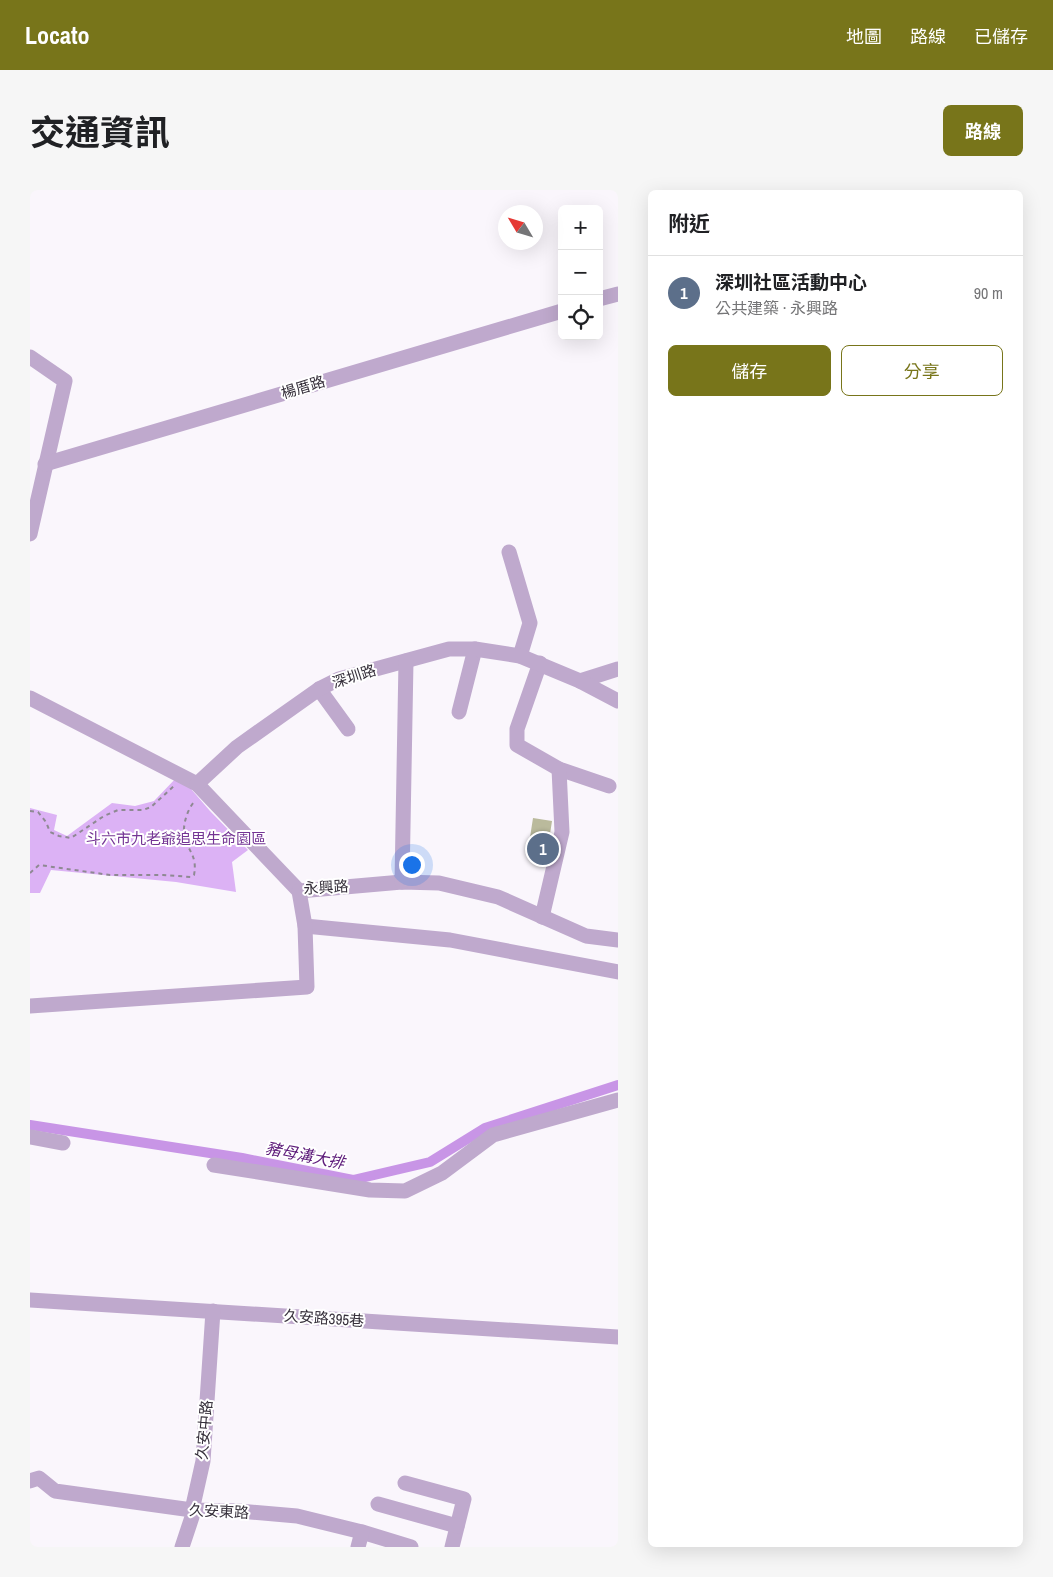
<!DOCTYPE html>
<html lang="zh-TW">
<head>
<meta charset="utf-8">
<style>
	body { margin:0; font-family:"Archivo Narrow","Noto Sans TC",sans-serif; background:#f6f6f6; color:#202124 }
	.controls { position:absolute; right:15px; top:15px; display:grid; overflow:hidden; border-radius:8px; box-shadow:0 5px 20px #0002 }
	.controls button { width:45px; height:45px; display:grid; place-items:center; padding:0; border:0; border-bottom:1px solid #e0e0e0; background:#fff; color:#202124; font:25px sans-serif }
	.compass { position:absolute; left:468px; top:15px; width:45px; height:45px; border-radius:50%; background:#fff; box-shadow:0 5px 20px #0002; rotate:308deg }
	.you { position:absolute; left:381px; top:674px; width:18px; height:18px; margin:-12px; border:4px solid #fff; border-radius:50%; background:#1a73e8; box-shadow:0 0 0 8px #1a73e833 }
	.badge { display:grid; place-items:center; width:32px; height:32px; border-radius:50%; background:#78751a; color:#fff; font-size:16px; font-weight:700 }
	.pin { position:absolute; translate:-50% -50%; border:2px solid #fff; box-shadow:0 1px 5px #0006 }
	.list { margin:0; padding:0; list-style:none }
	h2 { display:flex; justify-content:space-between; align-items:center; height:65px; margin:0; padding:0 20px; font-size:21px }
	h2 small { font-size:16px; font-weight:400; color:#757577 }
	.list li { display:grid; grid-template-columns:32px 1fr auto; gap:15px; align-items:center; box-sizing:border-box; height:75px; padding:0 20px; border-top:1px solid #e0e0e0 }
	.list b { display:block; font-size:19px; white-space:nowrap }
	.list p { margin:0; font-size:16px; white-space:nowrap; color:#757577 }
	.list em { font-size:16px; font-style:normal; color:#757577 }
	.actions { display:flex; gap:10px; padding:15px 20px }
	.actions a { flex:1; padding:11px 0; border:1px solid #78751a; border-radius:8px; text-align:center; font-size:18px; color:#78751a }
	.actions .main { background:#78751a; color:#fff }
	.icon { flex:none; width:28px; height:28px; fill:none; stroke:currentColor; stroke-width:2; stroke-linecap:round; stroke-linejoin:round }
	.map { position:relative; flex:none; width:588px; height:1357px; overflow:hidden; border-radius:8px }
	header { display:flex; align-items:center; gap:30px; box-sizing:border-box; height:70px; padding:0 25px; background:#78751a; color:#fff }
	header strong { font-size:24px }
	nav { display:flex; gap:28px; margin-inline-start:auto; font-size:18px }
	.intro { display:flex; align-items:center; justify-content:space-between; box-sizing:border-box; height:120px; padding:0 30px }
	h1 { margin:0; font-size:35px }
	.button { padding:12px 22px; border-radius:8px; background:#78751a; color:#fff; font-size:18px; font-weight:700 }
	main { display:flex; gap:30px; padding:0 30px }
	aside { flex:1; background:#fff; border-radius:8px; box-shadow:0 5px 20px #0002 }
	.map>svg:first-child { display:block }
	.green { fill:#dcb2f5 }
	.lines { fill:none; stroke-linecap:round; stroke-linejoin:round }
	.canal { stroke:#c895e6; stroke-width:10 }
	.building { fill:#baba9c }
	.path { stroke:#8e8992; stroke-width:2; stroke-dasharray:4 4; stroke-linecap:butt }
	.minor { stroke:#bfa9cd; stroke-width:15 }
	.labels { text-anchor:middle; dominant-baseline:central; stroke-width:4; stroke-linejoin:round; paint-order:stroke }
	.street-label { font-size:15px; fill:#36303b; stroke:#fff }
	.park-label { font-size:15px; fill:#743594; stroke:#fff }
	.water-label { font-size:16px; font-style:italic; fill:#5d1b7a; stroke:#fff }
</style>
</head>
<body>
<header>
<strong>Locato</strong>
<nav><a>地圖</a><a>路線</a><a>已儲存</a></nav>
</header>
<div class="intro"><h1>交通資訊</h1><a class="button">路線</a></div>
<main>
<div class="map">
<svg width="588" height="1357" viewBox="0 0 588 1357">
	<rect width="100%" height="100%" fill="#faf6fc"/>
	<path class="green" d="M 149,585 L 180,621 L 218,660 L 202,672 L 206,702 L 146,692 L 21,680 L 10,703 L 0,703 L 0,618 L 27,625 L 24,640 L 37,646 L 82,613 L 105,616 L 124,611 Z"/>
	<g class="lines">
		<path class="canal" d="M 0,935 L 212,968 L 323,990 L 400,972 L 455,938 L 588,895"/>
	</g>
	<path class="building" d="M 503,628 L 522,631 L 517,663 L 498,660 Z"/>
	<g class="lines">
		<g class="path">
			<path d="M 0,621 L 8,622 L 16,632 L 20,642 L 29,646 L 41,648 L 74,626 L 88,620 L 113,620 L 121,617 L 144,596"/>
			<path d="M 0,683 L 9,675 L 80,685 L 133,685 L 161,687 L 164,685 C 168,664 156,660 154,644 C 153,633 158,618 165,611"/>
		</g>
		<g class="minor">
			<path d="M 569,109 L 588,104"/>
			<path d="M 0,167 L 35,191 L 0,344"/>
			<path d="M 15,274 L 532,121"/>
			<path d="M 479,362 L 500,433 L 490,466"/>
			<path d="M 510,473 L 487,539 L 487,555 L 529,579 L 579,596"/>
			<path d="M 550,491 L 588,479"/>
			<path d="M 289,499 L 318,539"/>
			<path d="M 0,508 L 167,594 L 269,701 L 372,692 L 409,693 L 468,707 L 556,746 L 588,750"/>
			<path d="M 429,522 L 445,459"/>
			<path d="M 167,594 L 207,557 L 289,499 L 309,489 L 419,459 L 445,459 L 490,466 L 550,491 L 588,511"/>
			<path d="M 372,692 L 376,471"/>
			<path d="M 512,727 L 532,642 L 529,579"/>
			<path d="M 275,736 L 420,750 L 588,782"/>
			<path d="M 0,816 L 277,797 L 275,736 L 269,701"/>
			<path d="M 0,947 L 33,953"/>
			<path d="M 184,975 L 340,1000 L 375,1001 L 412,983 L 463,945 L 588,910"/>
			<path d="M 0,1110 L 588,1147"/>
			<path d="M 0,1291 L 9,1288 L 25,1301 L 162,1320 L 209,1321 L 267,1326 L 332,1342 L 381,1357"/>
			<path d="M 375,1293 L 434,1309 L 422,1357"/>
			<path d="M 348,1314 L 427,1336"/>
			<path d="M 152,1357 L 162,1327 L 162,1320 L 173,1271 L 183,1121"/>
			<path d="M 328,1357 L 332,1342"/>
		</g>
	</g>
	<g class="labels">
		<g class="street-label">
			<text transform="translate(273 197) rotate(-17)">楊厝路</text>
			<text transform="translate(324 486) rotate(-18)">深圳路</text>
			<text transform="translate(296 697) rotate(-3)">永興路</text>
			<text transform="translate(294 1128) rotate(4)">久安路395巷</text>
			<text transform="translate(174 1240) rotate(-85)">久安中路</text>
			<text transform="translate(189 1321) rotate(3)">久安東路</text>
		</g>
		<g class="park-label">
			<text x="146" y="648">斗六市九老爺追思生命園區</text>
		</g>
		<g class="water-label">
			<text transform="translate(275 965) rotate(11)">豬母溝大排</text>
		</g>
	</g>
</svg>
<div class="controls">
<button>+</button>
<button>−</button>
<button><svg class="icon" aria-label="locate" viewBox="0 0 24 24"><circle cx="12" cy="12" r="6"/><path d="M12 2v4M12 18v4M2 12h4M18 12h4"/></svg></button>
</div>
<svg class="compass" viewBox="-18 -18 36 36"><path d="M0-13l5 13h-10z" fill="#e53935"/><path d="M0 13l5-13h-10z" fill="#757577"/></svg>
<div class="you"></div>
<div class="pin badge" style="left:513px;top:659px;background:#5c6f8a">1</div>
</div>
<aside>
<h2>附近<small></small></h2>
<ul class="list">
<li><span class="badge" style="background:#5c6f8a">1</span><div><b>深圳社區活動中心</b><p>公共建築 · 永興路</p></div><em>90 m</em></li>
</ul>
<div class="actions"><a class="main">儲存</a><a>分享</a></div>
</aside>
</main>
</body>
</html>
